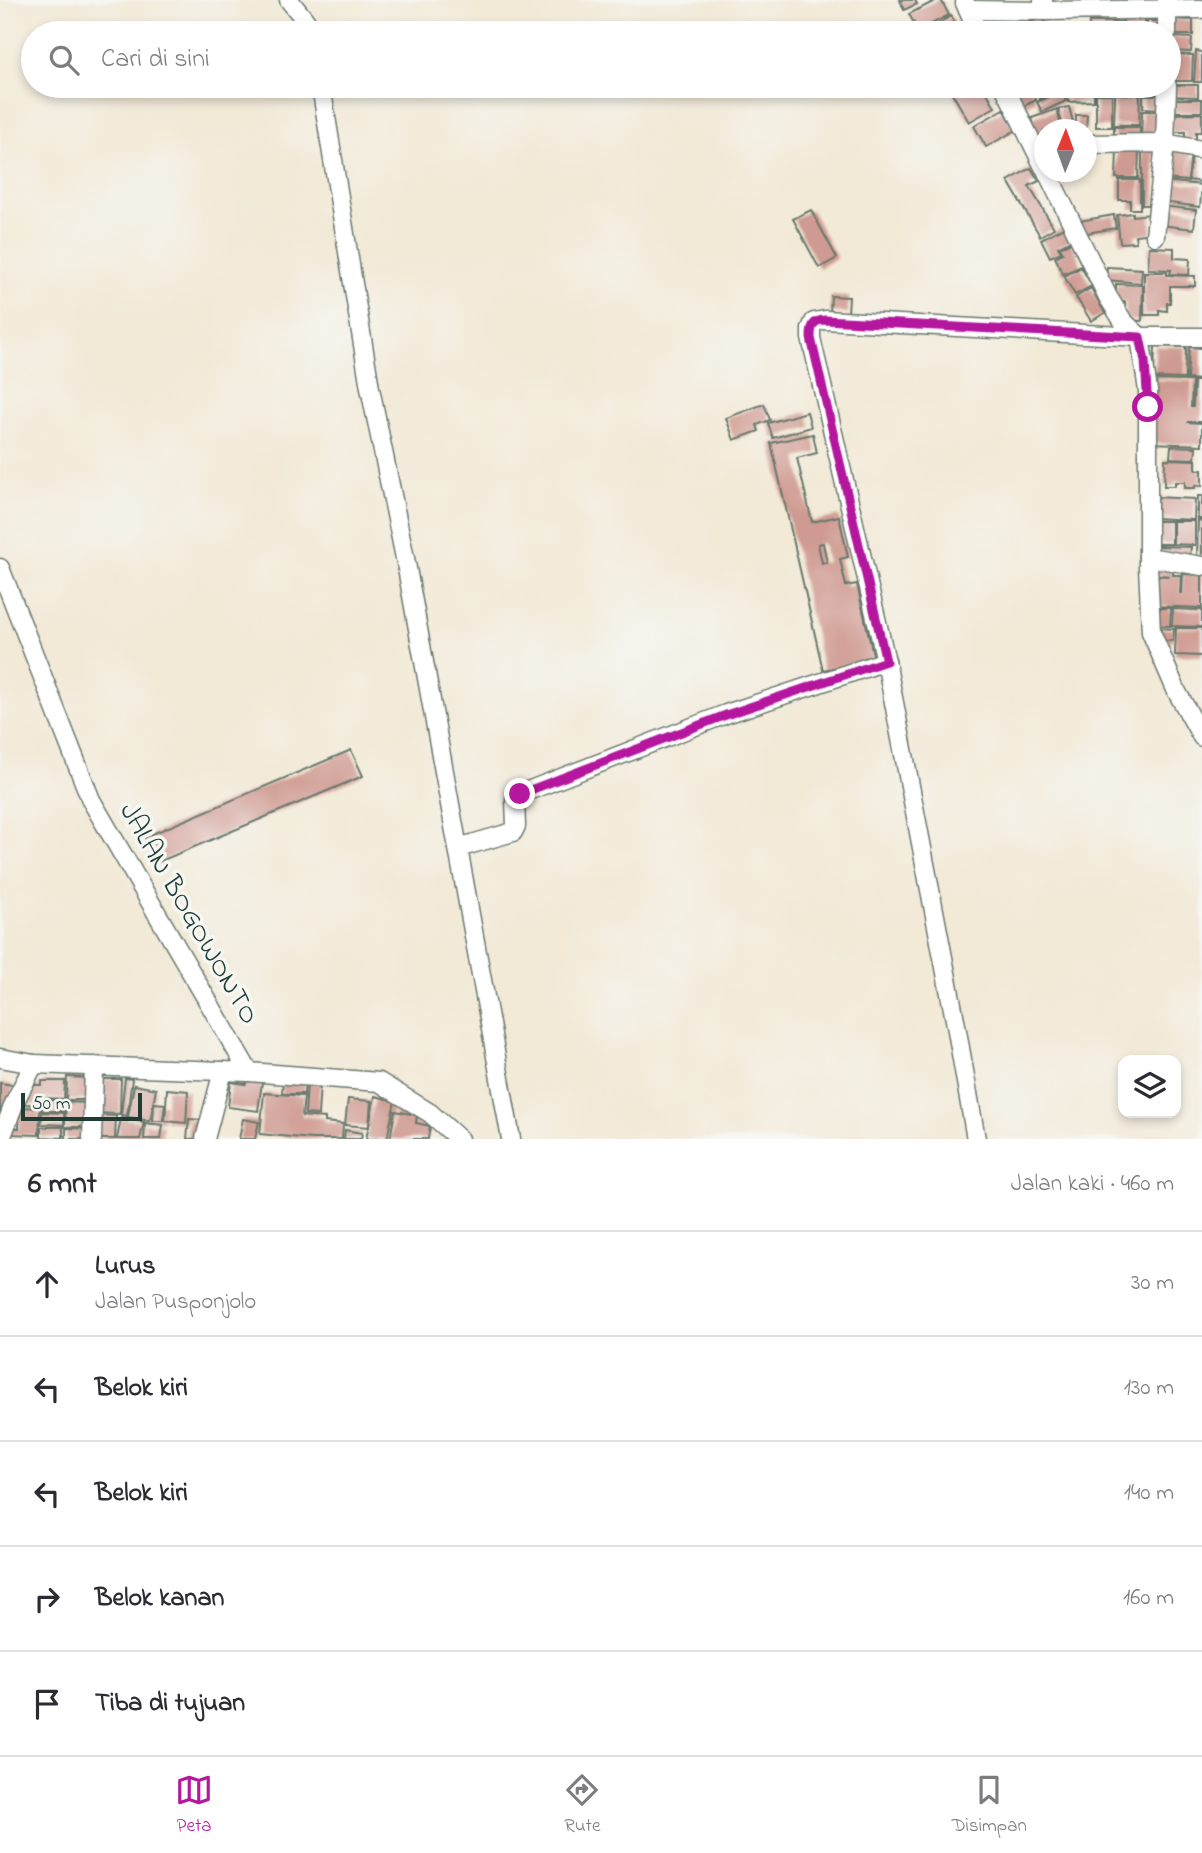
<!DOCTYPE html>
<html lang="id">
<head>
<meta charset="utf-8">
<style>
	body { margin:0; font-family:"Indie Flower",sans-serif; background:#f2f2f3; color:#2b2b33 }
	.controls { position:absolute; right:21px; bottom:21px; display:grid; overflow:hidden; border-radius:14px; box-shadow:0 4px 10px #0003 }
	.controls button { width:63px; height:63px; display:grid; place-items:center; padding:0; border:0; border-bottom:2px solid #e1e1e2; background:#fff; color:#2b2b33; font:35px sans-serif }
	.compass { position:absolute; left:1034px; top:119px; width:63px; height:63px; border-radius:50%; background:#fff; box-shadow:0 4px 10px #0003; rotate:1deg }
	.scale { position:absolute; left:21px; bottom:18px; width:121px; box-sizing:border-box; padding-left:7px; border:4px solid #1f3d34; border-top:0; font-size:19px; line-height:24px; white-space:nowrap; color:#1f3d34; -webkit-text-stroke:5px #f6f6f2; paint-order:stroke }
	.stop { position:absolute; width:21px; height:21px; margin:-16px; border:5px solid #b5179e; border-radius:50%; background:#fff }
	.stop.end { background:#b5179e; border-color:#fff; box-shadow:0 2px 7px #0008 }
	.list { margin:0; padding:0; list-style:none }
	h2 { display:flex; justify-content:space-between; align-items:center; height:91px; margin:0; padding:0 28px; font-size:30px }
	h2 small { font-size:23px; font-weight:400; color:#7c7c81 }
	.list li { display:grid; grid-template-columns:46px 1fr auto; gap:21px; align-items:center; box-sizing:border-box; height:105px; padding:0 28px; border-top:2px solid #e1e1e2 }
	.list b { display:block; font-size:26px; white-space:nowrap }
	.list p { margin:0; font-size:23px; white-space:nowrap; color:#7c7c81 }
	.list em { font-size:23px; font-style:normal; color:#7c7c81 }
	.icon { flex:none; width:38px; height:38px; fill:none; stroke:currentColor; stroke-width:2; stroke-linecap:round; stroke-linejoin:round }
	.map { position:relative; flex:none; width:1202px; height:1139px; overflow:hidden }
	.search { position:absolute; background:#fff; box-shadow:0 4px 10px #0003; left:21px; right:21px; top:21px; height:77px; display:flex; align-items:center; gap:18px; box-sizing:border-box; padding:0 24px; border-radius:38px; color:#7c7c81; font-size:26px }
	.sheet { height:616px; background:#fff }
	nav { display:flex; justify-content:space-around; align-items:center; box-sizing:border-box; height:98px; border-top:2px solid #e1e1e2; background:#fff; font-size:19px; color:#7c7c81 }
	nav a { display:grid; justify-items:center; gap:4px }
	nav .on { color:#b5179e }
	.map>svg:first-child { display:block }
	.building { fill:#cf9a91; fill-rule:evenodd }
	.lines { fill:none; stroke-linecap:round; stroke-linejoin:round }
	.minor-casing { stroke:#69796d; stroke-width:21 }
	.minor { stroke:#fff; stroke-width:18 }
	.route { stroke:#b5179e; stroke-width:9 }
	.labels { text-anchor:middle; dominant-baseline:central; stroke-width:7; stroke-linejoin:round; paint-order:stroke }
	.street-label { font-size:28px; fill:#1f3d34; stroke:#f6f6f2 }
</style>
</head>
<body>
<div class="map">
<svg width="1202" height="1139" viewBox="0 0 1202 1139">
	<rect width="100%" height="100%" fill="#f6f6f2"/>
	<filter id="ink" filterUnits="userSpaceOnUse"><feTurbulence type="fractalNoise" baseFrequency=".0143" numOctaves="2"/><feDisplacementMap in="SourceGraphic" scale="14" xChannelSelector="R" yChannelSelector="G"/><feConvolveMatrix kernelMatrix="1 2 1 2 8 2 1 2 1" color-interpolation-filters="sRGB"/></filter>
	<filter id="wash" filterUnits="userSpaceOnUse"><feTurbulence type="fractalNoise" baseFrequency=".00686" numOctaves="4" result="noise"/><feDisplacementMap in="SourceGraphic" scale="28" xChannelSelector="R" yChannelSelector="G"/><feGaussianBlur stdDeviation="1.57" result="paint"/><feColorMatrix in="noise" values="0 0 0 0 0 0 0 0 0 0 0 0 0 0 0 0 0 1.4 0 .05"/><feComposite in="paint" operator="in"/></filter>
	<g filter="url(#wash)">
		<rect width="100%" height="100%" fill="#f2e9d6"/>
		<g id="blocks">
			<g class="building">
				<path d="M 900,0 L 915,0 L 917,4 L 904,10 Z"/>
				<path d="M 937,0 L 941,0 L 949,15 L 918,31 L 909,14 Z"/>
				<path d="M 951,16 L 960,32 L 927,33 L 926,31 Z"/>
				<path d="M 1026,16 L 1034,33 L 1018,33 L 1013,22 Z"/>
				<path d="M 1043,18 L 1049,33 L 1037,33 L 1032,22 Z"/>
				<path d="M 996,19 L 1002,33 L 986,33 L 983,25 Z"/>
				<rect x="1123" y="19" width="22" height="14"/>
				<path d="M 1169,19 L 1193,20 L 1193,35 L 1169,35 Z"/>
				<rect x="1147" y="21" width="14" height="12"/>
				<rect x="1089" y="22" width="33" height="11"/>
				<path d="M 1170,37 L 1192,38 L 1191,52 L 1170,51 Z"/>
				<path d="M 1196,51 L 1202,52 L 1202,82 L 1194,82 Z"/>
				<path d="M 1171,54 L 1193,55 L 1192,81 L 1170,81 Z"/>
				<path d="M 1171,85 L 1198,85 L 1198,97 L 1171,96 Z"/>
				<path d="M 948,86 L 991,86 L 992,88 L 986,91 L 995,107 L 969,122 Z"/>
				<path d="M 1020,86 L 1029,86 L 1036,100 L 1020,108 L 1011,90 Z"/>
				<path d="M 1034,86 L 1094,86 L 1094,101 L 1068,102 L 1068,86 L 1040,99 Z"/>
				<rect x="1115" y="86" width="45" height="7"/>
				<path d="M 1061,91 L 1066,101 L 1042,112 L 1037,102 Z"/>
				<rect x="1096" y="94" width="16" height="33"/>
				<path d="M 1115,94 L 1140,95 L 1139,125 L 1114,125 Z"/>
				<path d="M 1143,95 L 1163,95 L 1163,109 L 1143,108 Z"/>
				<rect x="1172" y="99" width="30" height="13"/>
				<path d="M 1069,107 L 1075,130 L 1064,130 L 1058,109 Z"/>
				<path d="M 1004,109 L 1016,130 L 986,147 L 974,126 Z"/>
				<path d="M 1057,109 L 1062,130 L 1044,130 L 1044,139 L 1038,141 L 1032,118 Z"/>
				<path d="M 1142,111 L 1159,111 L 1159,141 L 1141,140 Z"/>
				<path d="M 1202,113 L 1202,132 L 1196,132 L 1196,139 L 1185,139 L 1185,132 L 1171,132 L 1171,114 Z"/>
				<path d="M 1076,115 L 1087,115 L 1086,130 L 1076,130 Z"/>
				<rect x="1114" y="127" width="26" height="14"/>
				<path d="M 1117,149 L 1139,150 L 1138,178 L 1116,178 Z"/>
				<path d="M 1142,150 L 1154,150 L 1155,205 L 1142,205 Z"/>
				<path d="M 1168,150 L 1191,153 L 1188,181 L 1165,179 Z"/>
				<path d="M 1192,157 L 1202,158 L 1202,182 L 1188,180 Z"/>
				<path d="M 1031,168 L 1039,181 L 1029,186 L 1054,228 L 1040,236 L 1008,181 Z"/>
				<path d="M 1119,180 L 1140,180 L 1140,209 L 1130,209 L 1130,200 L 1119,200 Z"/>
				<path d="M 1164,181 L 1202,185 L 1200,207 L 1162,202 Z"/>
				<path d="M 1162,206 L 1196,210 L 1194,229 L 1160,225 Z"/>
				<path d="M 811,210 L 837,258 L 819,268 L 793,219 Z"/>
				<path d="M 1133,213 L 1133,216 L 1150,214 L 1152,233 L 1135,235 L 1136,242 L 1120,243 L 1117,215 Z"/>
				<path d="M 1114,215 L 1116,228 L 1081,234 L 1079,221 Z"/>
				<path d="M 1064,227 L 1071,240 L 1058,247 L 1061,252 L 1050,257 L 1041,239 Z"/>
				<path d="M 1071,242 L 1082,266 L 1063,274 L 1055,257 L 1063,253 L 1060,247 Z"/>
				<path d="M 1149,247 L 1174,248 L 1174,258 L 1190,259 L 1189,275 L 1170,274 L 1171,270 L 1148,269 Z"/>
				<path d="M 1081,267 L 1092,286 L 1075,295 L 1064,276 Z"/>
				<path d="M 1107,267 L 1142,269 L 1141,283 L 1106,280 Z"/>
				<path d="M 1144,272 L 1167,272 L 1167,275 L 1195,276 L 1195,286 L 1170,286 L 1170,303 L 1167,303 L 1167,311 L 1159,310 L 1159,315 L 1144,315 Z"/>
				<path d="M 1116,284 L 1143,285 L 1142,321 L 1125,320 L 1125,302 L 1116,302 Z"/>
				<path d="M 1091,288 L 1105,313 L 1091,321 L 1076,297 Z"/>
				<path d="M 831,296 L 849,297 L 848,313 L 830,312 Z"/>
				<path d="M 1155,346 L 1186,347 L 1185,379 L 1154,378 Z"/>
				<path d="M 1189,347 L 1202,348 L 1202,380 L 1187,379 Z"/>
				<path d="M 1153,380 L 1192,381 L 1191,407 L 1193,407 L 1194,381 L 1202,381 L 1202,422 L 1187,422 L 1202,423 L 1202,445 L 1152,443 L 1153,406 L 1161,405 L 1152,405 Z"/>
				<path d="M 764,404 L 770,420 L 757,425 L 759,431 L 734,440 L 726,418 Z"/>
				<path d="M 807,412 L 811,427 L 773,438 L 768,423 Z"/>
				<path d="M 813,434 L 817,453 L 797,458 L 812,522 L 839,516 L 848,557 L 840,559 L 846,586 L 857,584 L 874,659 L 823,670 L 771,443 ZM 823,543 L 827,562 L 822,563 L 818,544 Z"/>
				<path d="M 1171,446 L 1196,447 L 1195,459 L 1170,458 Z"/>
				<path d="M 1165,459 L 1196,460 L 1196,470 L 1202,470 L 1202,486 L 1195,485 L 1195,488 L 1185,488 L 1185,482 L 1175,482 L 1175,486 L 1164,486 Z"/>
				<rect x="1198" y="496" width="4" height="23"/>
				<path d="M 1154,497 L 1195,499 L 1194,520 L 1153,518 Z"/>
				<path d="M 1198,520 L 1202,521 L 1202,556 L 1197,556 Z"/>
				<path d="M 1153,521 L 1172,521 L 1172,544 L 1152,544 Z"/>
				<path d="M 1173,521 L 1195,521 L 1195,545 L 1173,544 Z"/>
				<path d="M 1158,546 L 1191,547 L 1190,557 L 1158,556 Z"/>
				<path d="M 1151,562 L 1174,563 L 1173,575 L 1181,575 L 1180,593 L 1182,593 L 1183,574 L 1202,575 L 1202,608 L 1150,606 L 1151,575 L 1169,576 L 1151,574 Z"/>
				<path d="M 1151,608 L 1171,608 L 1170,626 L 1151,625 Z"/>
				<path d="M 1173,609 L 1202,610 L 1202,627 L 1172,626 Z"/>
				<path d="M 1156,628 L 1174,629 L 1173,641 L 1155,640 Z"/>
				<path d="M 1176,628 L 1202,628 L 1202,656 L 1175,655 Z"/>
				<path d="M 351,750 L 363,776 L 156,863 L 145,837 Z"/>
				<path d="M 67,1077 L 89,1078 L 89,1100 L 66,1100 Z"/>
				<path d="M 125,1078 L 132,1079 L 127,1116 L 121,1115 Z"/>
				<path d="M 97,1079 L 121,1079 L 120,1114 L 96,1113 Z"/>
				<path d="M 246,1080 L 262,1082 L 258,1111 L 228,1107 L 231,1082 L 246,1084 Z"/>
				<path d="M 283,1080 L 305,1081 L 304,1094 L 282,1094 Z"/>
				<path d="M 42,1081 L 65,1081 L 64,1099 L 41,1098 L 41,1105 L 25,1104 L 25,1090 L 31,1085 L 42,1085 Z"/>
				<path d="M 0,1083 L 13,1085 L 8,1116 L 0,1115 Z"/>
				<path d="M 307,1083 L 320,1083 L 318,1115 L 305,1114 Z"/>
				<path d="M 134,1085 L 156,1089 L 150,1121 L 128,1117 Z"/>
				<path d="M 167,1089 L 188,1091 L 186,1123 L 165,1121 Z"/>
				<path d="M 264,1093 L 304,1096 L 302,1116 L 325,1118 L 325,1122 L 343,1124 L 342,1139 L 312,1139 L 260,1134 Z"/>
				<path d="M 375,1096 L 395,1101 L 387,1139 L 366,1139 Z"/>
				<path d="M 348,1099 L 371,1101 L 369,1127 L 345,1125 Z"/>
				<path d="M 42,1100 L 65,1100 L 64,1111 L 42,1111 Z"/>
				<path d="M 66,1102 L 89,1103 L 87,1127 L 65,1127 Z"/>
				<path d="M 154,1103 L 165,1104 L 163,1121 L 153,1121 Z"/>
				<path d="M 20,1107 L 40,1108 L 39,1135 L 8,1134 L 8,1128 L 19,1128 Z"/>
				<path d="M 395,1111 L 417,1115 L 416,1123 L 430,1126 L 428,1139 L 390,1139 Z"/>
				<path d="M 42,1112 L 64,1113 L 64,1125 L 41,1124 Z"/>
				<path d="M 96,1115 L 116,1116 L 115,1139 L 96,1139 Z"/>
				<path d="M 121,1118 L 127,1119 L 127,1122 L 128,1119 L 144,1122 L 140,1139 L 117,1139 Z"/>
				<path d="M 189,1119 L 202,1120 L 199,1139 L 187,1139 Z"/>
				<path d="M 243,1119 L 259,1122 L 255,1139 L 239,1139 Z"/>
				<path d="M 145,1123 L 163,1125 L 161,1139 L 144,1139 Z"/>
				<path d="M 41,1127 L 63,1127 L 63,1138 L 41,1137 Z"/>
				<path d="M 66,1128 L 89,1129 L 88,1139 L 66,1139 Z"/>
				<path d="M 345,1130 L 362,1133 L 361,1139 L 344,1139 Z"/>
			</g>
		</g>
	</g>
	<g filter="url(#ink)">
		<use href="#blocks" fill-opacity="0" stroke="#69796d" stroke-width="2"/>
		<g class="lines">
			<g class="minor-casing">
				<g id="minor">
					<path d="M 289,0 L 305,20 L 312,33"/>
					<path d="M 1043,0 L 1043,11 L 1202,9"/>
					<path d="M 1167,0 L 1167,33"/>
					<path d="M 965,3 L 978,33"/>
					<path d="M 968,10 L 1043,11"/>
					<path d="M 321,86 L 370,388 L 406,563 L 511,1139"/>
					<path d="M 1004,86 L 1044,167"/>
					<path d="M 1086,144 L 1165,143 L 1202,150"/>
					<path d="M 1047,172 L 1108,297 L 1123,321 L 1140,337 L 1148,391 L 1148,566 L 1151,632 L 1177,692 L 1202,737"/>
					<path d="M 1155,236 L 1165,143 L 1167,86"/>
					<path d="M 1148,557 L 1202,566"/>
					<path d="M 0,568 L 91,800 L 249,1072 L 379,1082 L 430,1113 L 459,1139"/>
					<path d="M 458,848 L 513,832 L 516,826 L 515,799 L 520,794 L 726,714 L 886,661"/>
					<path d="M 0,1058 L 34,1064 L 249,1072"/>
					<path d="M 1,1139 L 15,1101 L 34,1064"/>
					<path d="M 92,1139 L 94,1066"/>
					<path d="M 205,1139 L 223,1071"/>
					<path d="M 976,1139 L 956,1025 L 886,661 L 811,338 L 811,329 L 814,322 L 825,320 L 1140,337 L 1202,337"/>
				</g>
			</g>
			<use href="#minor" class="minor"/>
		</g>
	</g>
	<g class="lines" filter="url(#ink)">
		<path class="route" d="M 520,794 L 726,715 L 886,661 L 811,338 C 811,326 813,320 825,320 L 1140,337 L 1145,361 L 1148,407"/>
	</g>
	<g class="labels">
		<g class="street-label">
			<text transform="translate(188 914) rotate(60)">JALAN BOGOWONTO</text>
		</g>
	</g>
</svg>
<div class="controls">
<button><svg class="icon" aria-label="layers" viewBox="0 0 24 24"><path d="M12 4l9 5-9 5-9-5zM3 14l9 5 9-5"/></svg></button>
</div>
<svg class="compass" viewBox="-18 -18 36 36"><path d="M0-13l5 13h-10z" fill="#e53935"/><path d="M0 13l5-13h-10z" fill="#7c7c81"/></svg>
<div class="scale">50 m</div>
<div class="stop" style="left:1148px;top:407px"></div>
<div class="stop end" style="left:520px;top:794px"></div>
<div class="search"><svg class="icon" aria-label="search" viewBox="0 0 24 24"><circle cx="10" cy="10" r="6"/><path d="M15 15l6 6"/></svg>Cari di sini</div>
</div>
<section class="sheet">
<h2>6 mnt<small>Jalan kaki · 460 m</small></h2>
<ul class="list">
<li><svg class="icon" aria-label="ahead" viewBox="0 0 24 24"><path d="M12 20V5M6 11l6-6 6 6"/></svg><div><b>Lurus</b><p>Jalan Pusponjolo</p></div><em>30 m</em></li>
<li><svg class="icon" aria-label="left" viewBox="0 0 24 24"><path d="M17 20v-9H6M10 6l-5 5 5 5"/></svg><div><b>Belok kiri</b></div><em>130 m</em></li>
<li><svg class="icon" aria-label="left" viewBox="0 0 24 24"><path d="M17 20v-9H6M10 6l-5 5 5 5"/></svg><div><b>Belok kiri</b></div><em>140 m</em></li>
<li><svg class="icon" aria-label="right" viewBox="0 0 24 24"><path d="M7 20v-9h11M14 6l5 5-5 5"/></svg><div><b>Belok kanan</b></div><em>160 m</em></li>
<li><svg class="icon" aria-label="arrive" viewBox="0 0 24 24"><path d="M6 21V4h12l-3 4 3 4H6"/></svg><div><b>Tiba di tujuan</b></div></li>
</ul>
</section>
<nav>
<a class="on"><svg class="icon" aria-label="map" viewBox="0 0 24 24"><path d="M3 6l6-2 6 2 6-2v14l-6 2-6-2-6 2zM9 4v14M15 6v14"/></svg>Peta</a>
<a><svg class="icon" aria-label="directions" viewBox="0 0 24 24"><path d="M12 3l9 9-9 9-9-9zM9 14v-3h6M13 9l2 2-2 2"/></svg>Rute</a>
<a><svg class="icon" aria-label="saved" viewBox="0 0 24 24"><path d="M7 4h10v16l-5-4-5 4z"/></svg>Disimpan</a>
</nav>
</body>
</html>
